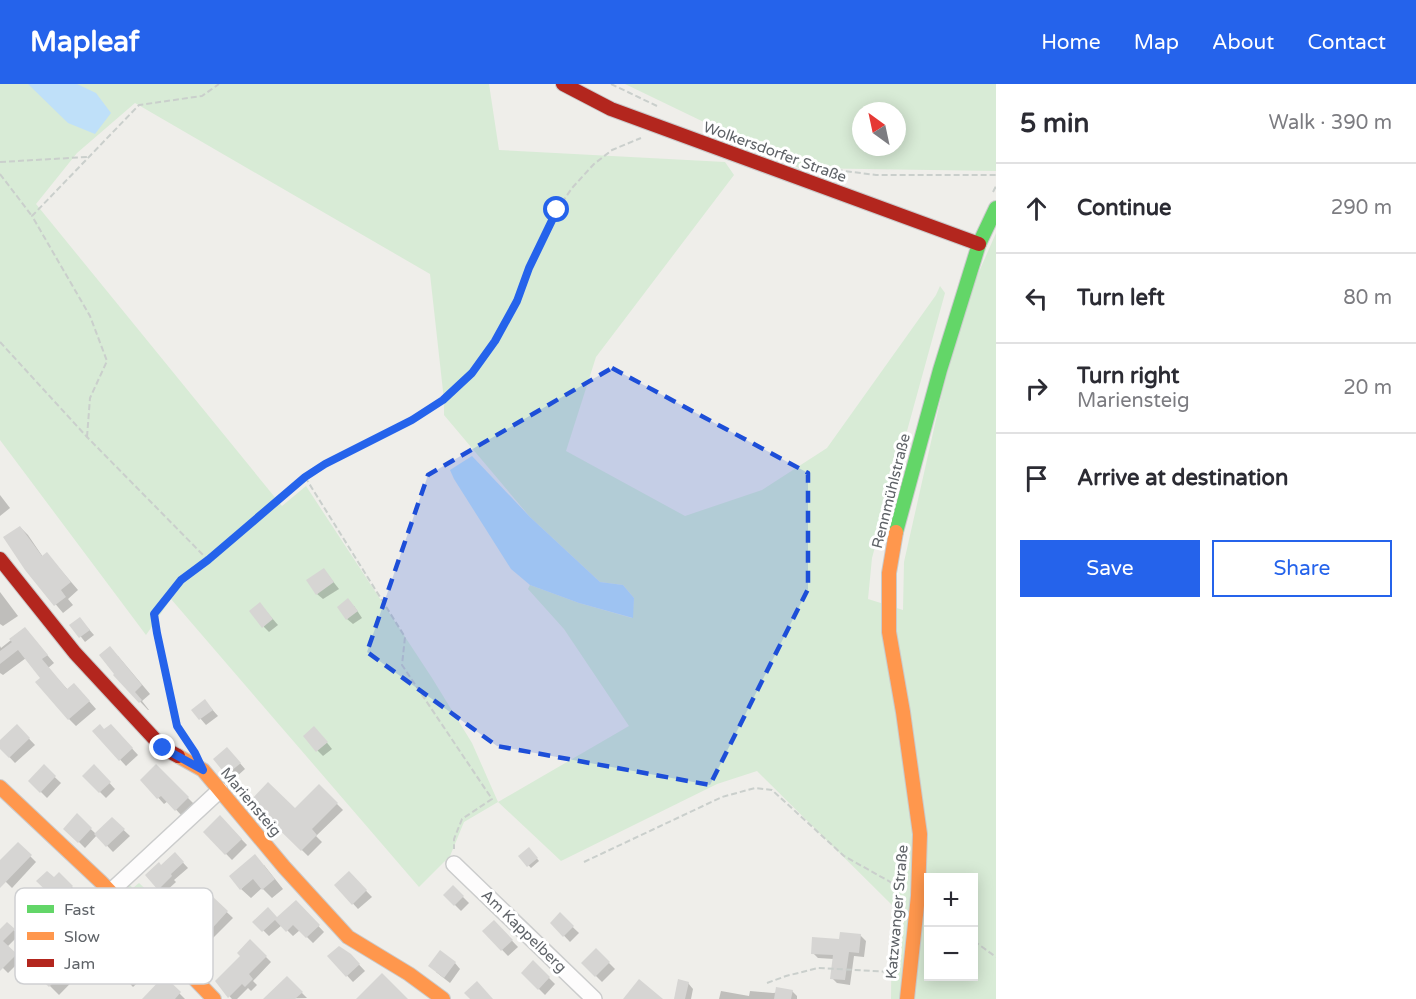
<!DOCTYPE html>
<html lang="en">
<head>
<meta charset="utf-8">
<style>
	body { margin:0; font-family:"Varela Round",sans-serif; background:#f7f7f7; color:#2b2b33 }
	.controls { position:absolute; right:18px; bottom:18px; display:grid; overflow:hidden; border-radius:0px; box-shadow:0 3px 15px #0003 }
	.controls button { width:54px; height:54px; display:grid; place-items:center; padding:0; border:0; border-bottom:2px solid #e1e1e2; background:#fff; color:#2b2b33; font:30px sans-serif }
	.compass { position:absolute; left:852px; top:18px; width:54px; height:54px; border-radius:50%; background:#fff; box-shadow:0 3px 15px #0003; rotate:327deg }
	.stop { position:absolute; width:18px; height:18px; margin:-14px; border:4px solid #2563eb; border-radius:50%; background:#fff }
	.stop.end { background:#2563eb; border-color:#fff; box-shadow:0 2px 6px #0008 }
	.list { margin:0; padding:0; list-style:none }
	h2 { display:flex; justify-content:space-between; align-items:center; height:78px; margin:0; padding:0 24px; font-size:26px }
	h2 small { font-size:20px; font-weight:400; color:#7c7c81 }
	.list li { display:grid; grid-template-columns:39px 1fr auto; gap:18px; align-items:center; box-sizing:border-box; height:90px; padding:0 24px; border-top:2px solid #e1e1e2 }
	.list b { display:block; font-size:22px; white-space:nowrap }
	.list p { margin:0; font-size:20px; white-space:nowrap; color:#7c7c81 }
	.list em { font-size:20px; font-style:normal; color:#7c7c81 }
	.actions { display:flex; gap:12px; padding:18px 24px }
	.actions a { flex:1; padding:14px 0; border:2px solid #2563eb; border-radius:0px; text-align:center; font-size:21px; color:#2563eb }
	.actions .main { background:#2563eb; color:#fff }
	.icon { flex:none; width:33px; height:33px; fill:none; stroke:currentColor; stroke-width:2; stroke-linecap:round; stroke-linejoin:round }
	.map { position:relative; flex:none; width:996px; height:915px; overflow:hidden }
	header { display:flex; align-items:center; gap:36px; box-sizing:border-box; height:84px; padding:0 30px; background:#2563eb; color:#fff }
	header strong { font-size:28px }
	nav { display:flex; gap:33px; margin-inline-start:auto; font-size:21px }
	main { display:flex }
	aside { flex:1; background:#fff }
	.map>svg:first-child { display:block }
	.green { fill:#d8ebd6; fill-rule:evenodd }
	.water { fill:#bfe0f9 }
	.shadow { fill:#0003 }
	.building { fill:#d6d5d3 }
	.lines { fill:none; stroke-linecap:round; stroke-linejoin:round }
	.street-casing { stroke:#cbcccc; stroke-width:18 }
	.fast-casing { stroke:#cacacb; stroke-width:16 }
	.slow-casing { stroke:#cacacb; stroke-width:16 }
	.jam-casing { stroke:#cacacb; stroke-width:16 }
	.path { stroke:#cacfcc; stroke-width:2; stroke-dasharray:6 3; stroke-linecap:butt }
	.street { stroke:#fdfcfc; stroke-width:15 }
	.fast { stroke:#63d668; stroke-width:14 }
	.slow { stroke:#ff974d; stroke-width:14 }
	.jam { stroke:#b3261e; stroke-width:14 }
	.route { stroke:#2563eb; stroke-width:8 }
	.marked { fill:#1d4ed8; fill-opacity:0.2; stroke:#1d4ed8; stroke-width:4.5; stroke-dasharray:12 8; stroke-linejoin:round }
	.labels { text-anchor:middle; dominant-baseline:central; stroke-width:6; stroke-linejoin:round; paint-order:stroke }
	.street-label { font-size:15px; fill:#5f6368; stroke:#fff }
	.key { fill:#fff; stroke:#cfd0d2; stroke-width:1.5 }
	.key-label { font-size:16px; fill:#5f6368 }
</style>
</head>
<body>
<header>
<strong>Mapleaf</strong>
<nav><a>Home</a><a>Map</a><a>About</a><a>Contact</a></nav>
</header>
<main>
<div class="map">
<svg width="996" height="915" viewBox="0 0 996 915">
	<rect width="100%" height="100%" fill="#efeeea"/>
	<g class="green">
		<path d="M 0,0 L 489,0 L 499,66 L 725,78 L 734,91 L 596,273 L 566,367 L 685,432 L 762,406 L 827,364 L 936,211 L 940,202 L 945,209 L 872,474 L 868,515 L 903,526 L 904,478 L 942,309 L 967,215 L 996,149 L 996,915 L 891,915 L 892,821 L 757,687 L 717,700 L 561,777 L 498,718 L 464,738 L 450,772 L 419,803 L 171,515 L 146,551 L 0,356 ZM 135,19 L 430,190 L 444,316 L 444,331 L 530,433 L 600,498 L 623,501 L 634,514 L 632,534 L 579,519 L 530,501 L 528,505 L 564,545 L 629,642 L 498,718 L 472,659 L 432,594 L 306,402 L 282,422 L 36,120 L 77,69 ZM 928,794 L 974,794 L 974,892 L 928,892 Z"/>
		<path d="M 625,0 L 996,0 L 996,87 L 799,84 ZM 861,27 L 897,27 L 897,63 L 861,63 Z"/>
		<path d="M 126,798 L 133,804 L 139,799 L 164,823 L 154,834 L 148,828 L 142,834 L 121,803 Z"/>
	</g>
	<g class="water">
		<path d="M 28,0 L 77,0 L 96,9 L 111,29 L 95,50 L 68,39 Z"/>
		<path d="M 472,372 L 530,433 L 600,498 L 623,501 L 634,514 L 633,534 L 579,519 L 530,501 L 511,485 L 454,395 L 450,386 Z"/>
	</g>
	<g class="shadow">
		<path d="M 0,411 L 10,424 L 0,432 Z"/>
		<path d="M 20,443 L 28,451 L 43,473 L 54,478 L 78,506 L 68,515 L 73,521 L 63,529 L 26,485 Z"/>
		<path d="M 324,486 L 339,505 L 323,515 L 317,510 Z"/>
		<path d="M 0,508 L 18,532 L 3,542 L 0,540 Z"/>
		<path d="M 354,522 L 362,534 L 353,540 L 347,535 Z"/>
		<path d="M 265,526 L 278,541 L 269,548 L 264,543 Z"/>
		<path d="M 80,535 L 94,551 L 85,558 L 72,541 Z"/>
		<path d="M 25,545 L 54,579 L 48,584 L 68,606 L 81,608 L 96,625 L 76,642 L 69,635 L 42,594 L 26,574 L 3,591 L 0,589 L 0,562 L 1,564 Z"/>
		<path d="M 118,572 L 150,610 L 142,617 L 149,626 L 148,626 L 115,591 Z"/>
		<path d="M 210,623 L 218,632 L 206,641 L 193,626 Z"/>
		<path d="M 17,642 L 35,661 L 15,679 L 0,663 L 0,658 Z"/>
		<path d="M 94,647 L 116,647 L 138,671 L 126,682 Z"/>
		<path d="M 320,650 L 332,665 L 323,672 L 317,666 Z"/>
		<path d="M 233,671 L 245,685 L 235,694 L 251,711 L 247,715 L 230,696 L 232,695 L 227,690 Z"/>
		<path d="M 94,682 L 115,705 L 106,714 L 84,692 Z"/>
		<path d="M 156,682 L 194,720 L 182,732 L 168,717 L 164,720 L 142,696 Z"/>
		<path d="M 44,683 L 61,699 L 47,714 L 30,697 Z"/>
		<path d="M 319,702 L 343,726 L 316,752 L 322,758 L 308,772 L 252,717 L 295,726 Z"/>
		<path d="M 77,732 L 96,750 L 112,735 L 130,752 L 113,768 L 97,751 L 85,764 L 65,744 Z"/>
		<path d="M 220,733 L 247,761 L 232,776 L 205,748 Z"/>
		<path d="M 18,760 L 36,778 L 12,804 L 0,792 L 0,778 Z"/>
		<path d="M 529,765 L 539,777 L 531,784 L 520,772 Z"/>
		<path d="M 175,770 L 188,784 L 174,796 L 176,798 L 164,809 L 147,792 L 161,783 Z"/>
		<path d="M 264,781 L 283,805 L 272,814 L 262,804 L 251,814 L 241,805 Z"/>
		<path d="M 349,789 L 372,813 L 358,825 L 336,801 Z"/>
		<path d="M 59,790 L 76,807 L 63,821 L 39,797 L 54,795 Z"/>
		<path d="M 453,803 L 469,819 L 461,827 L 445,811 Z"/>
		<path d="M 212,814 L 233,834 L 213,854 L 204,845 L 202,847 L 213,858 L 195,875 L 174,853 Z"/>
		<path d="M 296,818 L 324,848 L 313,859 L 300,846 L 293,852 L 282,841 L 269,852 L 255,838 L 278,835 Z"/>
		<path d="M 560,831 L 579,849 L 570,858 L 552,839 Z"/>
		<path d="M 494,838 L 518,863 L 508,872 L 484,847 Z"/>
		<path d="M 7,840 L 19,851 L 7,863 L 21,876 L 8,889 L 0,881 L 0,847 Z"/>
		<path d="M 93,845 L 115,867 L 132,870 L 136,866 L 153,884 L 133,903 L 116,885 L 124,877 L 116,869 L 109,876 L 101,868 L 59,911 L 35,887 L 78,860 Z"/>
		<path d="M 860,851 L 866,857 L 864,873 L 854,872 L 850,901 L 837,899 L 832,894 L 834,875 L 818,874 L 813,869 L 841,856 Z"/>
		<path d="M 250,857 L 271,878 L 253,897 L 257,901 L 251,907 L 248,904 L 237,915 L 232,915 L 217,898 L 242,872 Z"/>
		<path d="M 596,866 L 615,885 L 602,898 L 583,879 Z"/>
		<path d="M 350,871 L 365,887 L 353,898 L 329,872 Z"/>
		<path d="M 533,878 L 555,900 L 545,911 L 523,889 Z"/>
		<path d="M 455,879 L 460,885 L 450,899 L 436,888 Z"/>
		<path d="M 164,894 L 185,915 L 145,915 Z"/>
		<path d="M 287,894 L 307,914 L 265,915 Z"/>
		<path d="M 688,899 L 693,905 L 691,915 L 675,915 Z"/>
		<path d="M 721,907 L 749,912 L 750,907 L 773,909 L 792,907 L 797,912 L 797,915 L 719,915 Z"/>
	</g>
	<g class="building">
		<path d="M 20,442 L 42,472 L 47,468 L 71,498 L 61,506 L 66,513 L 54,522 L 25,486 L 3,453 Z"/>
		<path d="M 324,484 L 334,498 L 316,511 L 306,496 Z"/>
		<path d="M 348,514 L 358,527 L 346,536 L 337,523 Z"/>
		<path d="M 260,518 L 273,535 L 262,544 L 249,527 Z"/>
		<path d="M 80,533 L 90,546 L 79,554 L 69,541 Z"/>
		<path d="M 25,543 L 48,571 L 42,575 L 67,605 L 74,599 L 90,617 L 68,636 L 35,598 L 40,594 L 18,566 L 0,580 L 0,567 L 12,558 L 9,555 Z"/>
		<path d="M 110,562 L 142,601 L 135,608 L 142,616 L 139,619 L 113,591 L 114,590 L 99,571 Z"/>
		<path d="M 205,615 L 213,626 L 199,636 L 191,626 Z"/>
		<path d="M 17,640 L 30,654 L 9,674 L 0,665 L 0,656 Z"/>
		<path d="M 100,640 L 104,645 L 111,640 L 133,664 L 119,677 L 92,647 Z"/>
		<path d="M 314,642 L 328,658 L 316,668 L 303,652 Z"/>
		<path d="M 227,663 L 241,679 L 226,691 L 213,675 Z"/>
		<path d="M 44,680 L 56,692 L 40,709 L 28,697 Z"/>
		<path d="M 94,680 L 111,698 L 99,709 L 82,692 Z"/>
		<path d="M 156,680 L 189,713 L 175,727 L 161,712 L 157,715 L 140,696 Z"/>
		<path d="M 268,698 L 295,724 L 319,700 L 338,719 L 312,745 L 317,751 L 301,767 L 250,717 Z"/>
		<path d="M 77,729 L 92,744 L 78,759 L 63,745 Z"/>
		<path d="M 220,731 L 242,755 L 225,771 L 203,748 Z"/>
		<path d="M 112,733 L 125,745 L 106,763 L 94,750 Z"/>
		<path d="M 18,758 L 32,771 L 0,804 L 0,776 Z"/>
		<path d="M 529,763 L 538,774 L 527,783 L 518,772 Z"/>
		<path d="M 175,768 L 184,778 L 171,790 L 172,792 L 158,806 L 145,791 L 159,778 L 161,781 Z"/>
		<path d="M 255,770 L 275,795 L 262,806 L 253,795 L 240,806 L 229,792 Z"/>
		<path d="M 47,787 L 54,793 L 59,788 L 73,802 L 57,817 L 36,797 Z"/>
		<path d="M 349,787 L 367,806 L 352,821 L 334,801 Z"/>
		<path d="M 453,801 L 464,812 L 454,822 L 443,811 Z"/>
		<path d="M 212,812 L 228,827 L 207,850 L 208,851 L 189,870 L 172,853 L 200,826 L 199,825 Z"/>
		<path d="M 296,816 L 320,841 L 306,854 L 293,841 L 286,848 L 275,836 L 262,848 L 252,838 L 268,823 L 277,833 Z"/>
		<path d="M 560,828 L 574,842 L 563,853 L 550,839 Z"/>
		<path d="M 494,836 L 513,856 L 501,867 L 482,847 Z"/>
		<path d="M 7,838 L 15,845 L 3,857 L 17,870 L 0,887 L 0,845 Z"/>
		<path d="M 93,843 L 109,859 L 99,868 L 91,860 L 49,903 L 32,887 L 70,849 L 78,858 Z"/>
		<path d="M 840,848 L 861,850 L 859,869 L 849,868 L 845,896 L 830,895 L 833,871 L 811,870 L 812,853 L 839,855 Z"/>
		<path d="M 250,855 L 267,872 L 249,890 L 253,895 L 245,903 L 242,900 L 228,914 L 215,897 L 240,872 L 237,869 Z"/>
		<path d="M 339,862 L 351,870 L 360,880 L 346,893 L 327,872 Z"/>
		<path d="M 596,864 L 610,878 L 595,893 L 581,879 Z"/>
		<path d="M 440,866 L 456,878 L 444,894 L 428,882 Z"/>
		<path d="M 533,876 L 550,893 L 538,906 L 521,889 Z"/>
		<path d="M 382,889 L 408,915 L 356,915 Z"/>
		<path d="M 164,892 L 181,908 L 175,915 L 142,915 Z"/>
		<path d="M 287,892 L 303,908 L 295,915 L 263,915 Z"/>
		<path d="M 639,895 L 663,915 L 623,915 Z"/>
		<path d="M 678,895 L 689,898 L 685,915 L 674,915 Z"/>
		<path d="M 477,897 L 493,915 L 470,915 L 464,909 Z"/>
		<path d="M 776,903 L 793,906 L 791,915 L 774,915 Z"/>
	</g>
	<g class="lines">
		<g class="street-casing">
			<g id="street">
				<path d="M 454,780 L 594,915"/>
				<path d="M 110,808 L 220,706"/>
			</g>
		</g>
		<g class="fast-casing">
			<path id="fast" d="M 896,448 L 940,286 L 979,160 L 996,124"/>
		</g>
		<g class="slow-casing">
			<g id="slow">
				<path d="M 896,448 L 889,489 L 889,548 L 903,628 L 920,750 L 918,812 L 907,915"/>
				<path d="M 178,672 L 203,686 L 284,783 L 348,853 L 409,890 L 443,915"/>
				<path d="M 0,703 L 101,798 L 214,915"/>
			</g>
		</g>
		<g class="jam-casing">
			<g id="jam">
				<path d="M 563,0 L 611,25 L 979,160"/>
				<path d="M 0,475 L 75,569 L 163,664 L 178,672"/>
			</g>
		</g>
		<g class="path">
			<path d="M 611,0 L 657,22"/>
			<path d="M 0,78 L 87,73"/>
			<path d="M 828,85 L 876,91 L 996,91"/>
			<path d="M 0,90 L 32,132"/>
			<path d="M 993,108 L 996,102"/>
			<path d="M 0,258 L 87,353 L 208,476"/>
			<path d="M 87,353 L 90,314 L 107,277 L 90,232 L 32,132 L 139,21 L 202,12 L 219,0"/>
			<path d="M 305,393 L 405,553 L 402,581 L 492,715 L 462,735 L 454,755 L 454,765"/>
			<path d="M 188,658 L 177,642 L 157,549 L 155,530 L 181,497 L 208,476 L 305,393 L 325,380 L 412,336 L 443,316 L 472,289 L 495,257 L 517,217 L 529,184 L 557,126 L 572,104 L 594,80 L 612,66 L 641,54"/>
			<path d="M 584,778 L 722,713 L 755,704 L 772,706 L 844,772 L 901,804"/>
			<path d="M 974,857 L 996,873"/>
			<path d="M 767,899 L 786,892 L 818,884 L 892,888"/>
		</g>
		<use href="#street" class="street"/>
		<use href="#fast" class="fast"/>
		<use href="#slow" class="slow"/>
		<use href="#jam" class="jam"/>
	</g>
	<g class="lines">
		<path class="route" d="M 163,664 L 203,686 L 195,669 L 177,642 L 157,549 L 154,530 L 181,496 L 208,476 L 305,393 L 325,380 L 412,336 L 443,316 L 472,289 L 495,257 L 517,217 L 529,184 L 557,126"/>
	</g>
	<path class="marked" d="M 612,284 L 808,389 L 808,505 L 710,701 L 497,662 L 367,568 L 428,391 Z"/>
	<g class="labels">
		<g class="street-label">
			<text transform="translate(775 68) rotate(20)">Wolkersdorfer Straße</text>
			<text transform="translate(891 407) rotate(-76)">Rennmühlstraße</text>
			<text transform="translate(251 718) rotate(50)">Mariensteig</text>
			<text transform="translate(897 828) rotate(-85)">Katzwanger Straße</text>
			<text transform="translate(524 847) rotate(44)">Am Kappelberg</text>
		</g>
	</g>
	<rect x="15" y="804" width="198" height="96" rx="9" class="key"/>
	<rect x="27" y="821" width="27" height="8" fill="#63d668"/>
	<rect x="27" y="848" width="27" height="8" fill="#ff974d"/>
	<rect x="27" y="875" width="27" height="8" fill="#b3261e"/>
	<g class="key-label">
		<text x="64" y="831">Fast</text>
		<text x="64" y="858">Slow</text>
		<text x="64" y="885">Jam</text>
	</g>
</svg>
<div class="controls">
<button>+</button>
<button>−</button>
</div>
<svg class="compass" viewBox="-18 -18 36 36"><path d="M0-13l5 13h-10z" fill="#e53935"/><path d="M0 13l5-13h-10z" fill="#7c7c81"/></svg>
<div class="stop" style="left:557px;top:126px"></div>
<div class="stop end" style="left:163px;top:664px"></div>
</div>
<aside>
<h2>5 min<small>Walk · 390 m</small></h2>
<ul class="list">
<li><svg class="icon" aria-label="ahead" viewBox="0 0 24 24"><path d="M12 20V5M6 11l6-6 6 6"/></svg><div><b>Continue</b></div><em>290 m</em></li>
<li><svg class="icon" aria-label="left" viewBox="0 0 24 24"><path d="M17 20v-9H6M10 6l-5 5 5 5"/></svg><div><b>Turn left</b></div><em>80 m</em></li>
<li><svg class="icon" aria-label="right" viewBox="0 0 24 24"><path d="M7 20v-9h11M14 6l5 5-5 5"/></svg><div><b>Turn right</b><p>Mariensteig</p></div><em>20 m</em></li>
<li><svg class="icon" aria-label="arrive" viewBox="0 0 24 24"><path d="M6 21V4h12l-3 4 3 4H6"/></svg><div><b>Arrive at destination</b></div></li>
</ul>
<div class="actions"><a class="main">Save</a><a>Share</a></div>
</aside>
</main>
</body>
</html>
